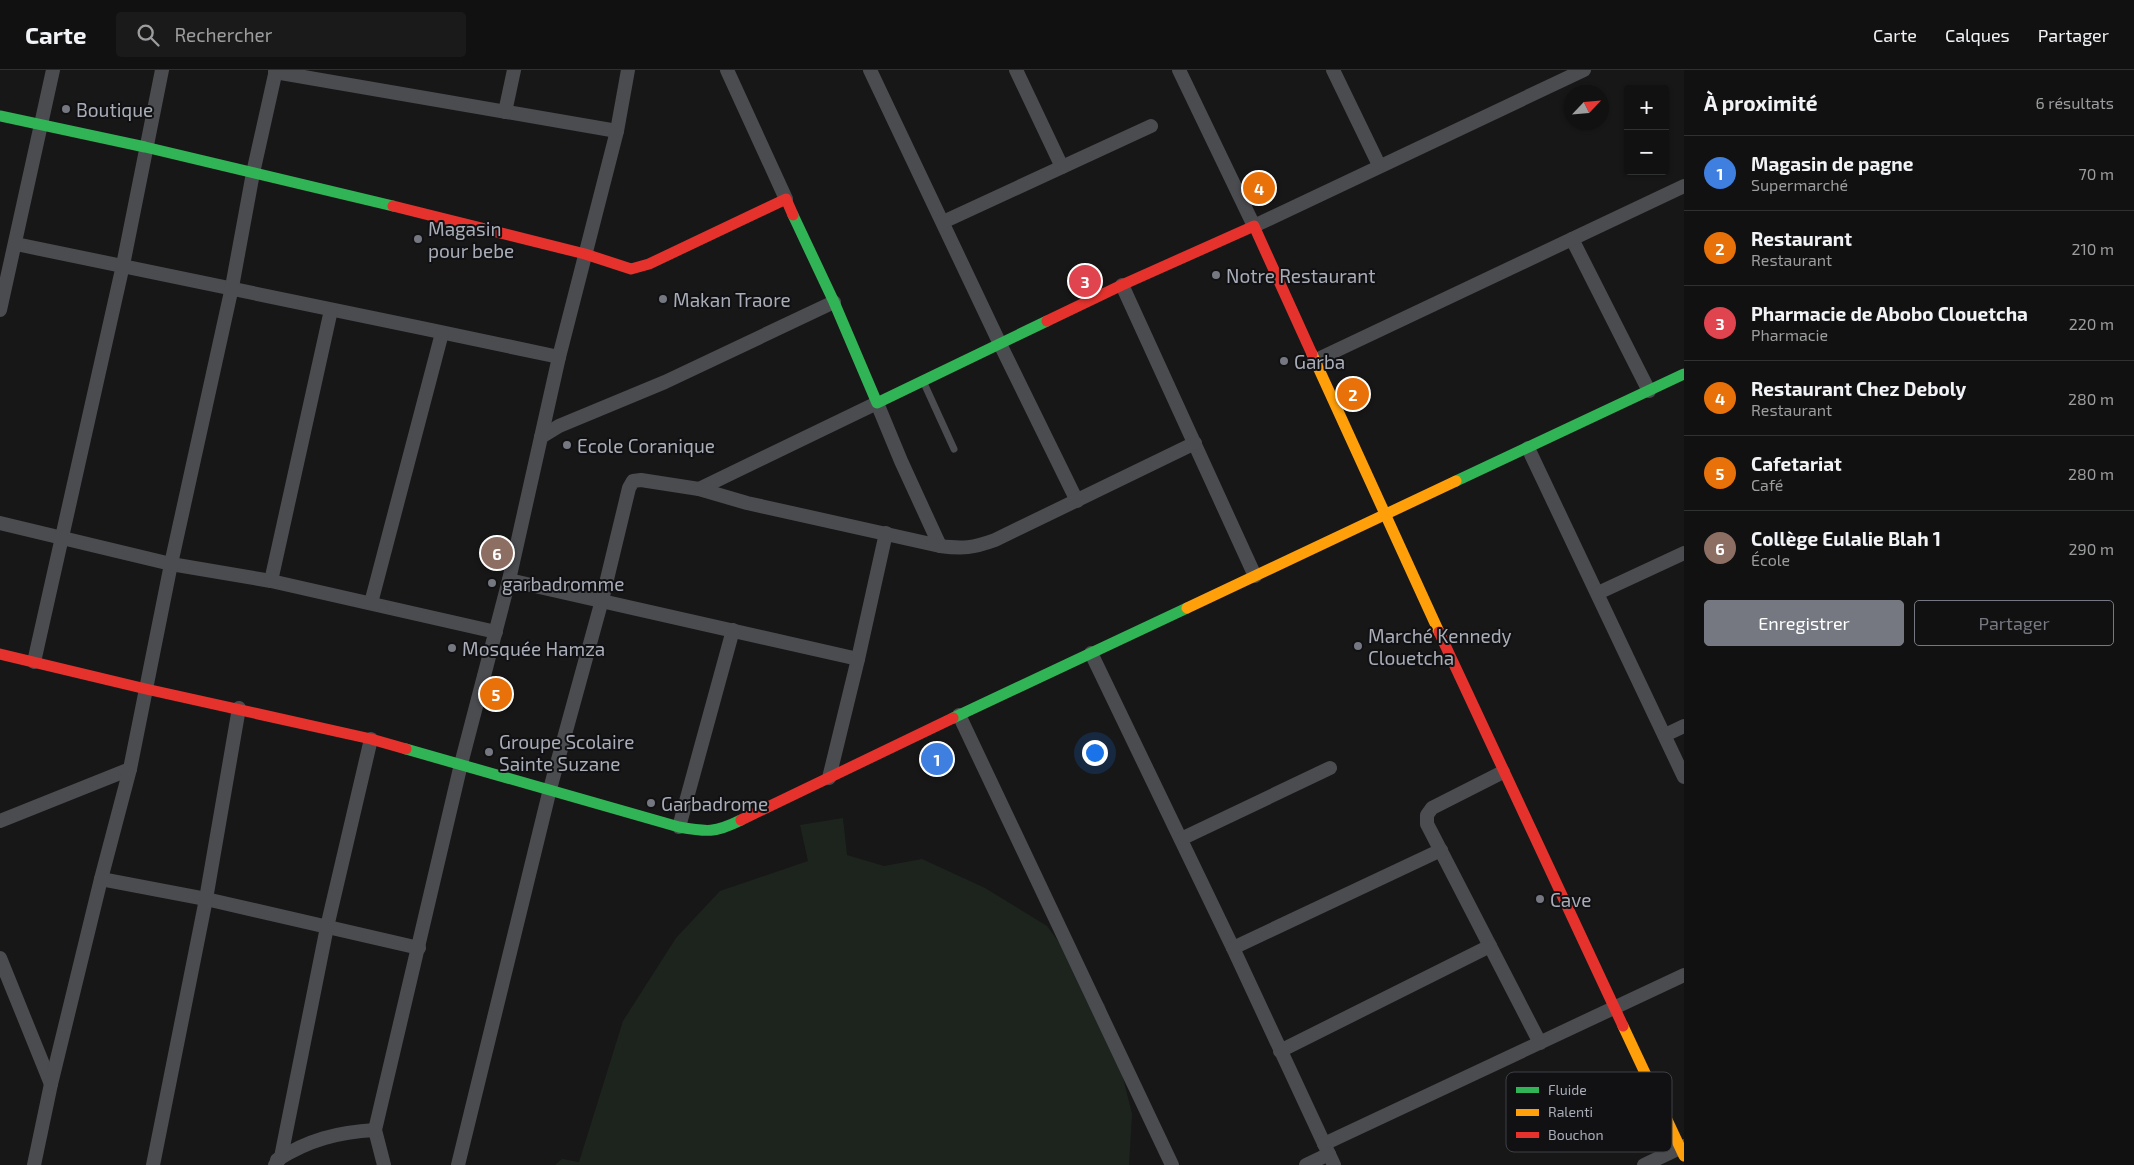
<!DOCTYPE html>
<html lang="fr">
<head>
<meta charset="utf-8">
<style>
	body { margin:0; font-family:"Exo 2",sans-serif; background:#1a1a1a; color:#f1f3f6 }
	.controls { position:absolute; right:15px; top:15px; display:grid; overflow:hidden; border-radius:5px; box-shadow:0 1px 4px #0004 }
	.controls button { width:45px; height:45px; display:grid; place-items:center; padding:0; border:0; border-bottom:1px solid #303131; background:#111; color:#f1f3f6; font:25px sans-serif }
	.compass { position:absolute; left:1564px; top:15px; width:45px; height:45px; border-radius:50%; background:#111; box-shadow:0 1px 4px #0004; rotate:64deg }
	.you { position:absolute; left:1094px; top:682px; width:18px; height:18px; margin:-12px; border:4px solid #fff; border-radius:50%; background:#1a73e8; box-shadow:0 0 0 8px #1a73e833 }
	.badge { display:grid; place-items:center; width:32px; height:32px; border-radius:50%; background:#757880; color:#fff; font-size:16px; font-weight:700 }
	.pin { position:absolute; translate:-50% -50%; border:2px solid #fff; box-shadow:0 1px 5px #0006 }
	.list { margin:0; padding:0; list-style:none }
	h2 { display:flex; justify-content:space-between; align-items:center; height:65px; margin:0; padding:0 20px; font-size:21px }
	h2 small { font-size:16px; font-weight:400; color:#9c9d9f }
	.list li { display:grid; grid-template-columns:32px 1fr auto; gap:15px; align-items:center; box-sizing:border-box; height:75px; padding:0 20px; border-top:1px solid #303131 }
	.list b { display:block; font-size:19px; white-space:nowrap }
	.list p { margin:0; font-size:16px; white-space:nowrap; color:#9c9d9f }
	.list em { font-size:16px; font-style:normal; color:#9c9d9f }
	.actions { display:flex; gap:10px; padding:15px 20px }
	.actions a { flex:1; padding:11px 0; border:1px solid #757880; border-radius:5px; text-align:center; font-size:18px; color:#757880 }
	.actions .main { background:#757880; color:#fff }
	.icon { flex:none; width:28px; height:28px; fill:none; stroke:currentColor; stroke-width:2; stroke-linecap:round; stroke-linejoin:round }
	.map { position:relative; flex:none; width:1684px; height:1095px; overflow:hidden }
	header { display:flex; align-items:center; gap:30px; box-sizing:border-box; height:70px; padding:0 25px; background:#111; border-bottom:1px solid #303131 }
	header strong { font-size:24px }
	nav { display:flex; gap:28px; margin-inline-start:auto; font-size:18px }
	.search { width:350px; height:45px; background:#1a1a1a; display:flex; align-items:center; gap:12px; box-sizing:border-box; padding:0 18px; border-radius:5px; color:#9c9d9f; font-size:19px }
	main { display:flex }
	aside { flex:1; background:#111 }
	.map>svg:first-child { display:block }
	.green { fill:#1d241e }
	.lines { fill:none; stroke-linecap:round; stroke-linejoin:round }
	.lane { stroke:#4b4c50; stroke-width:7 }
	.street { stroke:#4b4c50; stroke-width:14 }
	.fast { stroke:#30b455; stroke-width:11 }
	.slow { stroke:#ff9f0a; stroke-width:11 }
	.jam { stroke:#e5322d; stroke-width:11 }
	.poi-dot { fill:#757880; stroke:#111113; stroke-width:2 }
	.labels { text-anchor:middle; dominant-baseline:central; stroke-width:4; stroke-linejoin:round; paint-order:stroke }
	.poi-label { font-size:19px; fill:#a8adb8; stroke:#111113; text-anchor:start }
	.key { fill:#111113; stroke:#3e4045; stroke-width:1 }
	.key-label { font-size:14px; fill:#a8adb8 }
</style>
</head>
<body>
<header>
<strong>Carte</strong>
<div class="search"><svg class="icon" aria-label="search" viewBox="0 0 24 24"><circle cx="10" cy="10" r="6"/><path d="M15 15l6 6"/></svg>Rechercher</div>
<nav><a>Carte</a><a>Calques</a><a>Partager</a></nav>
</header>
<main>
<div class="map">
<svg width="1684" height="1095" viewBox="0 0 1684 1095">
	<rect width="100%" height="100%" fill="#171717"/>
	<path class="green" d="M 843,748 L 847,785 L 884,796 L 922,789 L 985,818 L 1047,856 L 1105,935 L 1132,1044 L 1129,1095 L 555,1095 L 562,1089 L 579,1092 L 623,951 L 676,868 L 720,821 L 808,791 L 800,755 Z"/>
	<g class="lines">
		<path class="lane" d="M 923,311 L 954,379"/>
		<g class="street">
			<path d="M 727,0 L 786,129"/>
			<path d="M 870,0 L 1000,274 L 1077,431"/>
			<path d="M 1016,0 L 1062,97"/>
			<path d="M 1179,0 L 1254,156 L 1584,0"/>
			<path d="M 1333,0 L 1379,95"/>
			<path d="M 275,2 L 617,61"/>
			<path d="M 505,42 L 514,0"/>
			<path d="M 943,152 L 1151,56"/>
			<path d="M 1572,169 L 1649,321"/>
			<path d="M 16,174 C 197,210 378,249 559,287"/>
			<path d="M 1122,215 L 1255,506"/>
			<path d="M 0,240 L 53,0"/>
			<path d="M 1314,291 L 1684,116"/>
			<path d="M 541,367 L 559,356 L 665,312 L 834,232"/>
			<path d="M 1528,378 L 1684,707"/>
			<path d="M 699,419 L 877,333 L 901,391 L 940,476"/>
			<path d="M 0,453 L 171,494 L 271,511 L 496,562"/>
			<path d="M 509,510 L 858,589"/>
			<path d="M 271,511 L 331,240"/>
			<path d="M 1598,523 L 1684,483"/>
			<path d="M 371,533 L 442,263"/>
			<path d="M 1091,583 L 1233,878 L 1334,1095"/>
			<path d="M 34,592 L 123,195 L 162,0"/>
			<path d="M 959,645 L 1172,1095"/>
			<path d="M 1665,665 L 1684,656"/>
			<path d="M 1503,702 L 1432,738 L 1427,745 L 1427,754 L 1540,973"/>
			<path d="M 829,708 L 858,589 L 886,463"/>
			<path d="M 0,751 L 130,699"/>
			<path d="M 679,757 L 733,560"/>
			<path d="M 1181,769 L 1330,698"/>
			<path d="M 101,809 L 206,829 L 419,878"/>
			<path d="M 1233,878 L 1441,780"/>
			<path d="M 0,888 L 51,1014"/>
			<path d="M 1280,981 L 1490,876"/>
			<path d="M 1324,1074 L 1684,905"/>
			<path d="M 277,1090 C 308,1070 338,1062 375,1060"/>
			<path d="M 34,1095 L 51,1014 L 101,809 L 130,699 L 171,494 L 232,217 L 253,103 L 276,0"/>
			<path d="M 153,1095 L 206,829 L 239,638"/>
			<path d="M 275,1095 L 281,1087 L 327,857 L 371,669"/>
			<path d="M 384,1095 L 375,1060 L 461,694 L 509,510 L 559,287 L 617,61 L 628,0"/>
			<path d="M 458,1095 L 550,719 L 602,530 L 629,418 L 633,411 L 641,410 L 699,419 L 747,433 L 940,476 C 963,479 973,478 995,470 L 1195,373"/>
			<path d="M 1306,1095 L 1329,1084"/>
			<path d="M 1644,1095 L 1684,1076"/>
		</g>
		<g class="fast">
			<path d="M 0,46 L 145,77 L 393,136"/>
			<path d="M 793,145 L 834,232 L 877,333 L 1047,251"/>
			<path d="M 1456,411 L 1684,304"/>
			<path d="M 953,648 L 1187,538"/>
			<path d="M 406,679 L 679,757 C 707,762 715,763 741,750"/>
		</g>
		<g class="slow">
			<path d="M 1312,284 L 1439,562"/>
			<path d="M 1187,538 L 1456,411"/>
			<path d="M 1623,956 L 1684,1086"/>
		</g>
		<g class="jam">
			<path d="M 393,136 L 585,184 L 631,199 L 649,194 L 786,129 L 793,145"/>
			<path d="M 1047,251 L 1122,215 L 1254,156 L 1312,284"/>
			<path d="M 1439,562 L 1623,956"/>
			<path d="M 0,584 L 146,619 L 371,669 L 406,679"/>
			<path d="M 741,750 L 953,648"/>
		</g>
	</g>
	<g class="poi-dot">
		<circle cx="66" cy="39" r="5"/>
		<circle cx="418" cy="169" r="5"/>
		<circle cx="1216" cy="205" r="5"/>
		<circle cx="663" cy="229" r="5"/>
		<circle cx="1284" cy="291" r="5"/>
		<circle cx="567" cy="375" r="5"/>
		<circle cx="492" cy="513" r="5"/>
		<circle cx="1358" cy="576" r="5"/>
		<circle cx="452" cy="578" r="5"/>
		<circle cx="489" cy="682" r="5"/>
		<circle cx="651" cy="733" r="5"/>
		<circle cx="1540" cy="829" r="5"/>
	</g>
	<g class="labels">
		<g class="poi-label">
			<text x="76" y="39">Boutique</text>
			<text x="428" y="158">Magasin<tspan x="428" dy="22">pour bebe</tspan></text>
			<text x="1226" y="205">Notre Restaurant</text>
			<text x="673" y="229">Makan Traore</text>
			<text x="1294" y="291">Garba</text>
			<text x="577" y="375">Ecole Coranique</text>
			<text x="502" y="513">garbadromme</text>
			<text x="1368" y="565">Marché Kennedy<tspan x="1368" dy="22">Clouetcha</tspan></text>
			<text x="462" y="578">Mosquée Hamza</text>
			<text x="499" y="671">Groupe Scolaire<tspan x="499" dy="22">Sainte Suzane</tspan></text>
			<text x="661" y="733">Garbadrome</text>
			<text x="1550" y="829">Cave</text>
		</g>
	</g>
	<rect x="1506" y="1002" width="166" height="80" rx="8" class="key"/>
	<rect x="1516" y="1017" width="23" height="6" fill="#30b455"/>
	<rect x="1516" y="1039" width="23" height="7" fill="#ff9f0a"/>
	<rect x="1516" y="1062" width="23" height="6" fill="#e5322d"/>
	<g class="key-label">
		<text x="1548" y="1025">Fluide</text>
		<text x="1548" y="1047">Ralenti</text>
		<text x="1548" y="1070">Bouchon</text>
	</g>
</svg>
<div class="controls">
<button>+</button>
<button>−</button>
</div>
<svg class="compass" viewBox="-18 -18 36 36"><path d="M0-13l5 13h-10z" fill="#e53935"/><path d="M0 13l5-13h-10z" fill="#9c9d9f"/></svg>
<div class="you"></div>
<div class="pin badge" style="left:937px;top:689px;background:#3f7fe0">1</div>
<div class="pin badge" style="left:1353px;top:324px;background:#e8710a">2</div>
<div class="pin badge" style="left:1085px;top:211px;background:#e0444e">3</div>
<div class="pin badge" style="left:1259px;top:118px;background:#e8710a">4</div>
<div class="pin badge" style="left:496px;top:624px;background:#e8710a">5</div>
<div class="pin badge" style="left:497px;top:483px;background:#8d6e63">6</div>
</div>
<aside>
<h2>À proximité<small>6 résultats</small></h2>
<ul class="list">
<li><span class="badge" style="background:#3f7fe0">1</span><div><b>Magasin de pagne</b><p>Supermarché</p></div><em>70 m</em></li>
<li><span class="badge" style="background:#e8710a">2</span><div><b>Restaurant</b><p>Restaurant</p></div><em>210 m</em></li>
<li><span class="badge" style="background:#e0444e">3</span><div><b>Pharmacie de Abobo Clouetcha</b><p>Pharmacie</p></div><em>220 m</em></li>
<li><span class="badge" style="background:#e8710a">4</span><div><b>Restaurant Chez Deboly</b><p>Restaurant</p></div><em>280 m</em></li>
<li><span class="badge" style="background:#e8710a">5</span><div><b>Cafetariat</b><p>Café</p></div><em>280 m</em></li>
<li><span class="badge" style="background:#8d6e63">6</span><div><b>Collège Eulalie Blah 1</b><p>École</p></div><em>290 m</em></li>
</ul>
<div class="actions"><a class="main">Enregistrer</a><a>Partager</a></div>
</aside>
</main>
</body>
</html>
